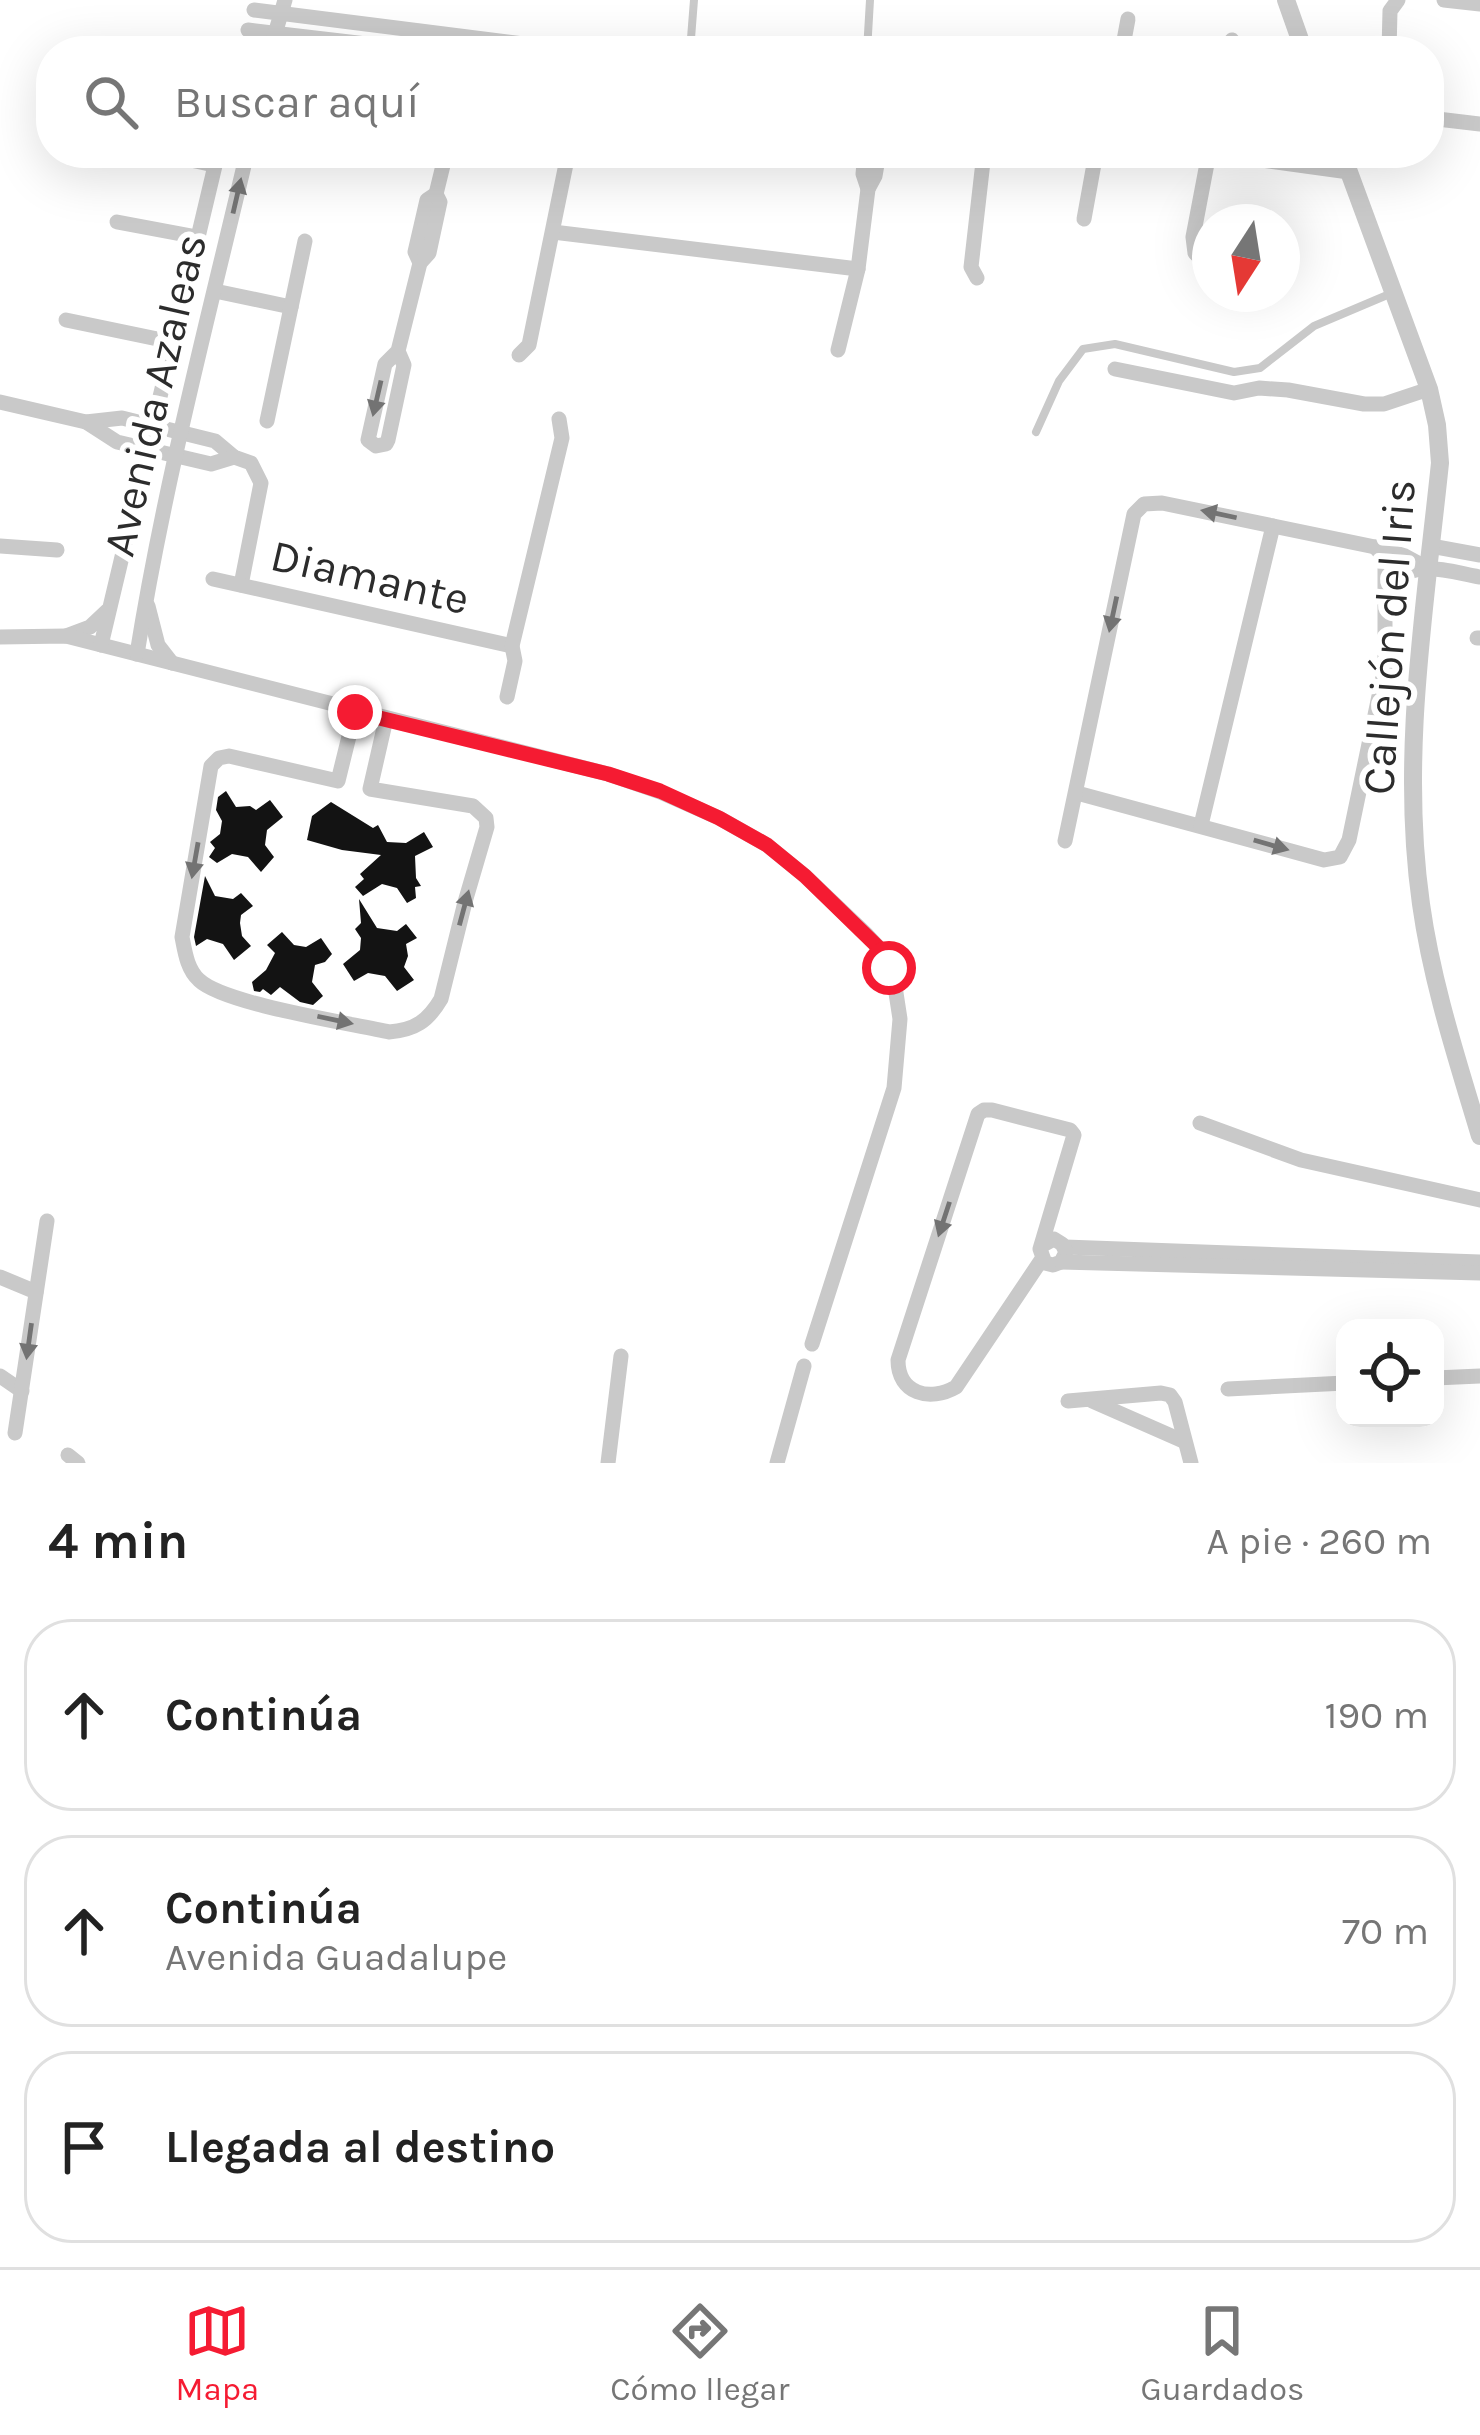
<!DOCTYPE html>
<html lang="es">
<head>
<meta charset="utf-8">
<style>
	body { margin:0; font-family:Karla,sans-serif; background:#f6f6f6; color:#222 }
	.controls { position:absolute; right:36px; bottom:36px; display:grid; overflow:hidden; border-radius:24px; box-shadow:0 12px 48px #0002 }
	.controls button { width:108px; height:108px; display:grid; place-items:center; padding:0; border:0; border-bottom:3px solid #e0e0e0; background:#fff; color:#222; font:60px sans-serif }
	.compass { position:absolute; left:1192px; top:204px; width:108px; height:108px; border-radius:50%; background:#fff; box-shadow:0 12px 48px #0002; rotate:192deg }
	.stop { position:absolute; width:36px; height:36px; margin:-27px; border:9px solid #f51b32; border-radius:50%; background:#fff }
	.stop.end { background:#f51b32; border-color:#fff; box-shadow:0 3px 12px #0008 }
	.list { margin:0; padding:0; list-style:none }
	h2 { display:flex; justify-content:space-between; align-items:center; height:156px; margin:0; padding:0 48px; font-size:51px }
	h2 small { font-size:39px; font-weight:400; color:#767676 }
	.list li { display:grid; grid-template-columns:78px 1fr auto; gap:36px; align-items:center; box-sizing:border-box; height:192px; margin:0 24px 24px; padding:0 24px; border:3px solid #e0e0e0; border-radius:48px }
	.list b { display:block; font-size:45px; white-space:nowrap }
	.list p { margin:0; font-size:39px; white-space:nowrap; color:#767676 }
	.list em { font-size:39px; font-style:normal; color:#767676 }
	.icon { flex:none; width:66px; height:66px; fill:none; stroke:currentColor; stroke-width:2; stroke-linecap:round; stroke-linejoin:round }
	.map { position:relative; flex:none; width:1480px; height:1463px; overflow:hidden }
	.search { position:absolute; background:#fff; box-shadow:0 12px 48px #0002; left:36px; right:36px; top:36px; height:132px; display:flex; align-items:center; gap:30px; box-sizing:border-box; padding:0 42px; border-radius:48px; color:#767676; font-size:45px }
	.sheet { height:804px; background:#fff }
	nav { display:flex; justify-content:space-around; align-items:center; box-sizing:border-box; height:168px; border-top:3px solid #e0e0e0; background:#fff; font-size:33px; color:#767676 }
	nav a { display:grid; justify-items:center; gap:6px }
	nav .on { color:#f51b32 }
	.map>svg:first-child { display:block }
	.building { fill:#131313 }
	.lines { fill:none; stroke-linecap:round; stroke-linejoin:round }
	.service { stroke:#c9c9c9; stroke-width:8 }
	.minor { stroke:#c9c9c9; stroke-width:15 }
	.tertiary { stroke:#c9c9c9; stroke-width:18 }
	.oneway { fill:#737373 }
	.route { stroke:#f51b32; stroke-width:15 }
	.labels { text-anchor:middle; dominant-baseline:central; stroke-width:12; stroke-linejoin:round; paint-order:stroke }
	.street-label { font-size:45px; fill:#2c2c2c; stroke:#fff }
</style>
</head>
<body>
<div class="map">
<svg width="1480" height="1463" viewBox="0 0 1480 1463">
	<rect width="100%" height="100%" fill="#fff"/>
	<g class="building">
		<path d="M 226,791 L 236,807 L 250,806 L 256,810 L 270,800 L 283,817 L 267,830 L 265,845 L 274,857 L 261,872 L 248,857 L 232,854 L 217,863 L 209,857 L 215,848 L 210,842 L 220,834 L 222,821 L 216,810 L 218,797 Z"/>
		<path d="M 331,802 L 373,828 L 378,825 L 387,842 L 406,843 L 424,832 L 433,847 L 415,856 L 416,878 L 421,886 L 415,887 L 416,898 L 407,903 L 397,888 L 382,884 L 363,896 L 355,887 L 364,879 L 360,874 L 381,855 L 342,850 L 307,840 L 312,816 Z"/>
		<path d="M 205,876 L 215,896 L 233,899 L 241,893 L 253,906 L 241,915 L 240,923 L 242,936 L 251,946 L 234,960 L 223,944 L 207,939 L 196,946 L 194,937 Z"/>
		<path d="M 359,899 L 377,928 L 397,931 L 406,924 L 417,938 L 406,944 L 408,956 L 404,967 L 414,980 L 397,991 L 385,976 L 368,973 L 354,981 L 343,964 L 360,950 L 361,938 L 355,929 L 361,923 Z"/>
		<path d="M 282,932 L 294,945 L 306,947 L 321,938 L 332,954 L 325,962 L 315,965 L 312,982 L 323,996 L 313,1005 L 300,1002 L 280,987 L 271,995 L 263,989 L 260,992 L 254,991 L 252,982 L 266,970 L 275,953 L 267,945 Z"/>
	</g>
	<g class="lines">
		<g class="service">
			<path d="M 153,48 L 166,51"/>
			<path d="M 690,51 L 694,0"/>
			<path d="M 867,51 L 870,0"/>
			<path d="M 143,153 L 212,168"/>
			<path d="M 1036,432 L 1059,381 L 1083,349 L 1115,344 L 1234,372 L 1260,368 L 1314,326 L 1392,293"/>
		</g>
		<g class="minor">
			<path d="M 1444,0 L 1480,4"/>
			<path d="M 254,10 L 580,51"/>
			<path d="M 248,30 L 426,51"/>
			<path d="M 270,51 L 285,0"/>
			<path d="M 1122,51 L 1128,19"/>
			<path d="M 1230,51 L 1232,40"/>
			<path d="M 1389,51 L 1390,11 L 1398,0"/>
			<path d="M 1429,118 L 1480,124"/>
			<path d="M 865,153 L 863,174 L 868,189"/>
			<path d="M 1209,153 L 1193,237 L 1195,253 L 1210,268"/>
			<path d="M 1210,153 L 1349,172"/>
			<path d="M 1084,219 L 1096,153"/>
			<path d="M 117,222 L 197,237"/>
			<path d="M 553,232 L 858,269"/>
			<path d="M 420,263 L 415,252 L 427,200 L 436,194"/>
			<path d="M 977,278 L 971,267 L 984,153"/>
			<path d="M 215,291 L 291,307"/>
			<path d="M 66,320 L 172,342"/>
			<path d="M 838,350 L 858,269 L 868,189 L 875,176 L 879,153"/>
			<path d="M 398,351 L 404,365 L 388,440 L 386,444 L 376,446 L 368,440 L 385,364 L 398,351 L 420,263 L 429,253 L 440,202 L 436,194 L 446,153"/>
			<path d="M 519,355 L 529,345 L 566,164"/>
			<path d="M 1115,369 L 1234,393 L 1259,388 L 1288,390 L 1364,404 L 1384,404 L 1429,389"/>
			<path d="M 0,402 L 86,422 L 122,418 L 215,441 L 234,457 L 251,463 L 261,483 L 241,585"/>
			<path d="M 267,421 L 305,241"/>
			<path d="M 86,422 L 117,442 L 211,464 L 234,457"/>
			<path d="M 0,546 L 57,550"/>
			<path d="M 1431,546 L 1480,555"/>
			<path d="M 213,579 L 512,646"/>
			<path d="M 1387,591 C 1409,556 1446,571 1480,577"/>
			<path d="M 148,606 L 158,645 L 172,663"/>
			<path d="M 66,636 L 90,627 L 107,611"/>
			<path d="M 0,637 L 66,636 L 608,774 L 660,792 L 719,818 L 767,845 L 805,876 L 867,935 L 881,950 L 894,980 L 900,1019 L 894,1088 L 812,1344"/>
			<path d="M 1477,638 L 1480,638"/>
			<path d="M 101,645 L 218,153"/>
			<path d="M 137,654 C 164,485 208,319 247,153"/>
			<path d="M 507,697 L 515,661 L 512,646 L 562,438 L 559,419"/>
			<path d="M 355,712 L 338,781 L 229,756 L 219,758 L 211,766 L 182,937 C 185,952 187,969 199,980 C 224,1004 349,1023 389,1032 C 415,1030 428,1021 441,999 L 465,902 L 487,827 L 486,818 L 473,806 L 370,789 L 386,719"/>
			<path d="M 1077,793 L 1324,860 L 1340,857 L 1349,840 L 1385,667 L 1385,564 L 1383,556 L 1375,547"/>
			<path d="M 1201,825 L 1273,526"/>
			<path d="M 1065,841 L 1134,514 L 1144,504 L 1162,503 L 1375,547 L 1405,556 L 1429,569"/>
			<path d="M 1200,1123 L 1301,1160 L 1480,1200"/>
			<path d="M 1065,1247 L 1480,1262"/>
			<path d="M 1042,1259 L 956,1387 C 930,1402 898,1394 898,1360 L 978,1114 L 984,1110 L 992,1110 L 1070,1130 L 1074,1135 L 1040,1249 L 1045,1263 L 1053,1265 L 1061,1262 L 1066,1252 L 1062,1244 L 1054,1239 L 1043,1245"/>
			<path d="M 1061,1262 L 1480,1273"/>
			<path d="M 0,1277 L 36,1292"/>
			<path d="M 0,1376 L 22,1391"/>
			<path d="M 1435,1378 L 1480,1376"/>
			<path d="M 1228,1389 L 1345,1383"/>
			<path d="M 1068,1401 L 1161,1393 L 1170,1395 L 1175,1402 L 1191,1463"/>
			<path d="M 1092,1401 L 1183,1441"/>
			<path d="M 15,1433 L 47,1221"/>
			<path d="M 68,1455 L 78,1463"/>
			<path d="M 608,1463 L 621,1356"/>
			<path d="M 777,1463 L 804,1366"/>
		</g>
		<g class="tertiary">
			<path d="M 1286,0 L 1304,51"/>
			<path d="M 1342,153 L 1429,389 L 1437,425 L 1440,463 C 1425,608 1400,758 1421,904 C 1432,983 1457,1059 1480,1136"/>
		</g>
	</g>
	<defs><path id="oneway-solid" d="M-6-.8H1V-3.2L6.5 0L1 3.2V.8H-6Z" transform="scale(3)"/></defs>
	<g class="oneway">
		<use href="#oneway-solid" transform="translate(237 196) rotate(-77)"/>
		<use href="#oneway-solid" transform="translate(377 398) rotate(103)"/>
		<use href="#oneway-solid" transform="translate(1219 514) rotate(-168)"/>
		<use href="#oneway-solid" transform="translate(1113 614) rotate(102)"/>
		<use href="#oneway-solid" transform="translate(1271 845) rotate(16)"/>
		<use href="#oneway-solid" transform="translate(195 860) rotate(100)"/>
		<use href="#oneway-solid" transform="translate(464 908) rotate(-75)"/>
		<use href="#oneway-solid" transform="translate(335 1020) rotate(12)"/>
		<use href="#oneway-solid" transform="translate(944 1219) rotate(108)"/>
		<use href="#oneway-solid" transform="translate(29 1341) rotate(98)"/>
	</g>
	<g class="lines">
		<path class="route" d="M 355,712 L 608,774 L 660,791 L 719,818 L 767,845 L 805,876 L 881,950 L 889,968"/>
	</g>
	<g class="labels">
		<g class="street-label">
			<text transform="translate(155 395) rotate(-77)">Avenida Azaleas</text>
			<text transform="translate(370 577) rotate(13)">Diamante</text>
			<text transform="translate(1389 637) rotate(-86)">Callejón del Iris</text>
		</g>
	</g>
</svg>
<div class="controls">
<button><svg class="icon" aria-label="locate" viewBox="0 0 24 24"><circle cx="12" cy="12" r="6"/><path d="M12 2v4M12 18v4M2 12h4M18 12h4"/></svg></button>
</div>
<svg class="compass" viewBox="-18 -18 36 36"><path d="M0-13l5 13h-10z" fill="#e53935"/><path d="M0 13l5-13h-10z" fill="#767676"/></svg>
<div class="stop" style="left:889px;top:968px"></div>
<div class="stop end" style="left:355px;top:712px"></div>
<div class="search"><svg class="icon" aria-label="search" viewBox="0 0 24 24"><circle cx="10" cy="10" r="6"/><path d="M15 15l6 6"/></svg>Buscar aquí</div>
</div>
<section class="sheet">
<h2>4 min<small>A pie · 260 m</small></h2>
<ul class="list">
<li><svg class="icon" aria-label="ahead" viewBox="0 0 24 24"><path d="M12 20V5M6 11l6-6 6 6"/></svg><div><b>Continúa</b></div><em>190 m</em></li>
<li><svg class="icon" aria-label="ahead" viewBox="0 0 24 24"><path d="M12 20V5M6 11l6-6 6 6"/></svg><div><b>Continúa</b><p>Avenida Guadalupe</p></div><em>70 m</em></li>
<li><svg class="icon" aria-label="arrive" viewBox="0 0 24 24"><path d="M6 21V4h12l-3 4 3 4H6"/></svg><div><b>Llegada al destino</b></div></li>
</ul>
</section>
<nav>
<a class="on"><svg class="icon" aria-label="map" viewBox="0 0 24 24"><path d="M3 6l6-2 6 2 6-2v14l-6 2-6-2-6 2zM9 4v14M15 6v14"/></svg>Mapa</a>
<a><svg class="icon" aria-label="directions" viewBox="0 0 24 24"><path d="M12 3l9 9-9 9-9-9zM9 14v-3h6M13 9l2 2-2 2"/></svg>Cómo llegar</a>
<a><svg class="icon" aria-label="saved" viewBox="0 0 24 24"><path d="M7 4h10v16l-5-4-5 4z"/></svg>Guardados</a>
</nav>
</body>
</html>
